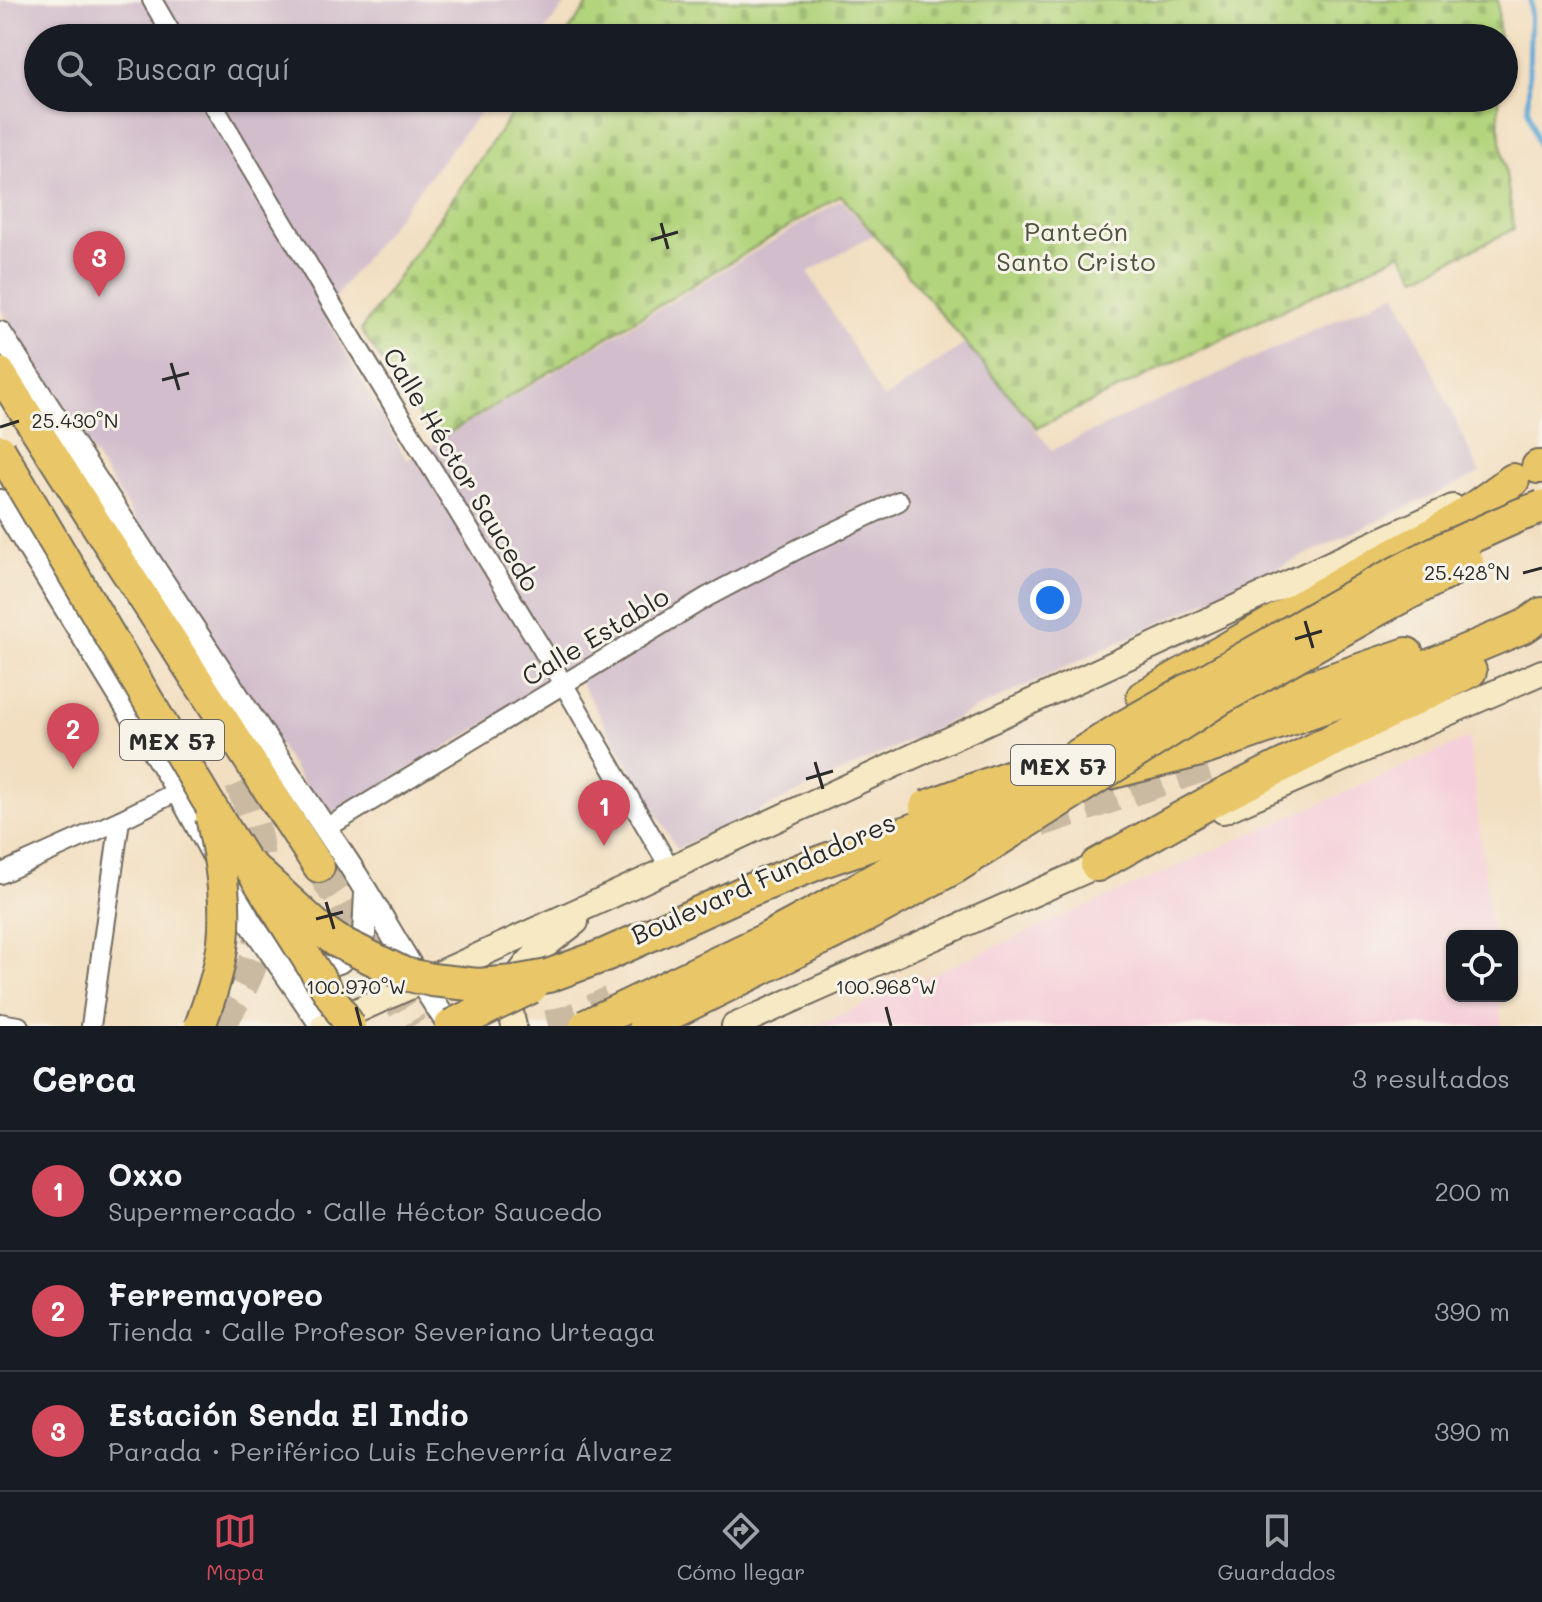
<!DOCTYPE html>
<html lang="es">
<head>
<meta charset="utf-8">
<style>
	body { margin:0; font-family:Mali,sans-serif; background:#242831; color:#f1f3f6 }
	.controls { position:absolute; right:24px; bottom:24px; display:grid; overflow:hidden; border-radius:16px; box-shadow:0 2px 6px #0004 }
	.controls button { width:72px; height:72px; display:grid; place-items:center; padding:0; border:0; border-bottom:2px solid #363941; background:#171b24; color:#f1f3f6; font:40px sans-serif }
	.you { position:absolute; left:1050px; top:600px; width:28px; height:28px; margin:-20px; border:6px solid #fff; border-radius:50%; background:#1a73e8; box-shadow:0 0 0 12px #1a73e833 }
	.badge { display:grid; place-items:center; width:52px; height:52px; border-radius:50%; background:#d1495b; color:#fff; font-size:26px; font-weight:700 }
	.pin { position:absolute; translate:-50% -66px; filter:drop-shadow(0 2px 4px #0008) }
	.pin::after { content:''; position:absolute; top:42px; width:28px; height:24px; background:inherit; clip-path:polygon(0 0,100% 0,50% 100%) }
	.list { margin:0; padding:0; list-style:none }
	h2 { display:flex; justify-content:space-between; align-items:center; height:104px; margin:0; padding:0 32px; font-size:34px }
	h2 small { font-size:26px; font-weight:400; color:#9ea1a6 }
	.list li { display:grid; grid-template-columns:52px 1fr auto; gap:24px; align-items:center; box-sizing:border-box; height:120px; padding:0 32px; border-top:2px solid #363941 }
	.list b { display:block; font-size:30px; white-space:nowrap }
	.list p { margin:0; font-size:26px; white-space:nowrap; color:#9ea1a6 }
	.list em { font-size:26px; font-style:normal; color:#9ea1a6 }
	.icon { flex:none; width:44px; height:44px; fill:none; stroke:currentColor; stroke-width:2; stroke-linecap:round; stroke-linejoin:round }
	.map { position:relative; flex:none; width:1542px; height:1026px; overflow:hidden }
	.search { position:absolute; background:#171b24; box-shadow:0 2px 6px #0004; left:24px; right:24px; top:24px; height:88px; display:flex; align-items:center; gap:20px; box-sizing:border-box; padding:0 28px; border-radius:44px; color:#9ea1a6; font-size:30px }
	.sheet { height:464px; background:#171b24 }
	nav { display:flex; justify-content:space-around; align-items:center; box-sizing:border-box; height:112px; border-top:2px solid #363941; background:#171b24; font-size:22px; color:#9ea1a6 }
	nav a { display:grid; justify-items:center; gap:4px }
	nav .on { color:#d1495b }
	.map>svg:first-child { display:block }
	.built { fill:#f5cfda }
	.industrial { fill:#d1bdcb }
	.cemetery { fill:url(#cemetery-stones); stroke:#6e8054; stroke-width:2 }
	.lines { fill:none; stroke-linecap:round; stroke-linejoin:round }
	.stream { stroke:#5aa5d3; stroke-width:5 }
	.trunk-tunnel { stroke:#cabaa2; stroke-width:30; stroke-dasharray:30 15; stroke-linecap:butt }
	.motorway-tunnel { stroke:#cabaa2; stroke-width:32; stroke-dasharray:32 16; stroke-linecap:butt }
	.minor-casing { stroke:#716a5f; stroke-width:22 }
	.tertiary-casing { stroke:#716a5f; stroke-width:26 }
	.secondary-casing { stroke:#716a5f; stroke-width:28 }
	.trunk-casing { stroke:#716a5f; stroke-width:34 }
	.motorway-casing { stroke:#716a5f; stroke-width:36 }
	.minor { stroke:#fff; stroke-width:18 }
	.tertiary { stroke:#fff; stroke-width:22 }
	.secondary { stroke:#f6e9c3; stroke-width:24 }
	.trunk { stroke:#e9c769; stroke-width:30 }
	.motorway { stroke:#e9c769; stroke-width:32 }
	.trunk-bridge-casing { stroke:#716a5f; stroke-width:34; stroke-linecap:butt }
	.motorway-bridge-casing { stroke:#716a5f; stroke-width:36; stroke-linecap:butt }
	.trunk-bridge { stroke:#e9c769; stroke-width:30 }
	.motorway-bridge { stroke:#e9c769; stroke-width:32 }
	.ticks { fill:none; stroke:#2b2b2b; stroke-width:3 }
	.labels { text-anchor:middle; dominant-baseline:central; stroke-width:6; stroke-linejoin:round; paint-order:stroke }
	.shield { fill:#f7f3e8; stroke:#686764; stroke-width:2 }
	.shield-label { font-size:24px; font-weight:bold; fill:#2b2b2b }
	.park-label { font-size:26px; fill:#4d553f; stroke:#f7f3e8 }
	.street-label { font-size:26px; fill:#2b2b2b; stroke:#f7f3e8 }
	.ticks-label { font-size:20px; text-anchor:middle; fill:#2b2b2b; stroke:#f7f3e8; stroke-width:6; stroke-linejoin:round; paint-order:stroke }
</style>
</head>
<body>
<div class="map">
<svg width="1542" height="1026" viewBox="0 0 1542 1026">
	<defs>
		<pattern id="cemetery-stones" width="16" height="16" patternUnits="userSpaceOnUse" patternTransform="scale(2)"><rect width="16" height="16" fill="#b2d47c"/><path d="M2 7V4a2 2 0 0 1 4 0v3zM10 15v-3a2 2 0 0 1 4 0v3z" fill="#99b66b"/></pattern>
	</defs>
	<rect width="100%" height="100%" fill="#f7f3e8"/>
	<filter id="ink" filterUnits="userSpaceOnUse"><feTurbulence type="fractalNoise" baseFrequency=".0125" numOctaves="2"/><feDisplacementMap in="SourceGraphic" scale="16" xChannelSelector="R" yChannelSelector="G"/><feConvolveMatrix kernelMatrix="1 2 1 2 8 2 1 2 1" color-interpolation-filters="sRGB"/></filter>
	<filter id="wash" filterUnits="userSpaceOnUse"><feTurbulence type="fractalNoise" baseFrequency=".006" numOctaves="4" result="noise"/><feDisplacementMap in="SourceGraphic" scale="32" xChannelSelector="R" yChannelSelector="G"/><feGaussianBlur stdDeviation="1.8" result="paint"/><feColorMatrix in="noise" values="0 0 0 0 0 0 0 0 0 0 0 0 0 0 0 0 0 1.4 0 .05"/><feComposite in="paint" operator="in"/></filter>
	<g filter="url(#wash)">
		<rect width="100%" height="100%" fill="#f2dec0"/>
		<path class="built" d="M 1469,738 L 1492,936 L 1452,936 L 1452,996 L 1499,996 L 1502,1026 L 815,1026 Z"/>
		<path class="industrial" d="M 0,0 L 569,0 L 539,38 L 38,38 L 38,98 L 491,98 L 343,286 L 325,316 L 407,460 L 841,200 L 873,235 L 808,272 L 883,399 L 966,343 L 1052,450 L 1396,293 L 1480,473 L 677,849 L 574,671 L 326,819 L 0,307 Z"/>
		<g class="cemetery">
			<path d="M 591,0 L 1498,0 L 1499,38 L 564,38 Z"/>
			<path d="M 523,98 L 1499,98 L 1499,126 L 1514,229 L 1417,277 L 1401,253 L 1037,428 L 841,195 L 436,441 L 361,330 Z"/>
		</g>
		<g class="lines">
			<path class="stream" d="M 1531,0 L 1528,110 L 1542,157"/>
		</g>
	</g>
	<g filter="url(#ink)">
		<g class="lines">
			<g class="trunk-tunnel">
				<path d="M 319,867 L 413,1026"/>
				<path d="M 220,1026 C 234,1003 249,979 256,953 C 260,935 261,916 261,897 C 262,852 257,823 239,782"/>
			</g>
			<g class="motorway-tunnel">
				<path d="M 1040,821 L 1218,761"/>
				<path d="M 320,867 L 379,954"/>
				<path d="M 548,1026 L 569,1021 L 610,1002"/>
			</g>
			<g class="minor-casing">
				<g id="minor">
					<path d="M 152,0 L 174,38"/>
					<path d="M 209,98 L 337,313 L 564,685 L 670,868"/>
					<path d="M 325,829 L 707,597 L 798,549 L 899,501"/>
					<path d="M 0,874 L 120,820 L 178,791"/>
					<path d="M 0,1023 L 19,1026"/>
					<path d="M 91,1026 L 120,820"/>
				</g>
			</g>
			<g class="tertiary-casing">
				<g id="tertiary">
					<path d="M 0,333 C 115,510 230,686 347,861 C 383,915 412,974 450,1026"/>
					<path d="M 0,501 L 178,791 L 250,922 L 322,1026"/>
					<path d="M 299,964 L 319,968 L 339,962 L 354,950 L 364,935 L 366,892"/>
				</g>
			</g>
			<g class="secondary-casing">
				<g id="secondary">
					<path d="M 1223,811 L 1542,672"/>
					<path d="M 323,1026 L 606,898 L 1453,507"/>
					<path d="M 514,1026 C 498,974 541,950 576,922"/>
					<path d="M 734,1026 L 1112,859"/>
				</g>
			</g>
			<g class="trunk-casing">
				<path id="trunk" d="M 0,373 L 122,565 L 319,867"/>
			</g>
			<g class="motorway-casing">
				<g id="motorway">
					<path d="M 1538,467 L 1542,467"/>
					<path d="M 1143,697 L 1351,578 L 1435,533 L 1463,516 L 1513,480"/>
					<path d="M 1200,717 L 1322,683 L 1407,654"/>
					<path d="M 1109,773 L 1204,749 L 1364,693 L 1525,626 L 1542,614"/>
					<path d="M 1097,865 L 1210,802 L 1470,671"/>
				</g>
			</g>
			<use href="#minor" class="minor"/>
			<use href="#tertiary" class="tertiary"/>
			<use href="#secondary" class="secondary"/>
			<use href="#trunk" class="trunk"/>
			<use href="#motorway" class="motorway"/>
			<g class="trunk-bridge-casing">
				<g id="trunk-bridge">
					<path d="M 0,450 L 207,800 L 350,1026"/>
					<path d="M 200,1026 C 208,1004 216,983 220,960 C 230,914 221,862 211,817"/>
				</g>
			</g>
			<g class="motorway-bridge-casing">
				<g id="motorway-bridge">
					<path d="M 926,807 L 1033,768"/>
					<path d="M 250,866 L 317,927 L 337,941 L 404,974 L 432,980 L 478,985 L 514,982 L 548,976 L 605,955 L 743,893 L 823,861 L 962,813"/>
					<path d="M 451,1026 L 531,987"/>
					<path d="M 586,1026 L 761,942 L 841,899 L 925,851 L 1122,728 L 1373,585 L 1439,551 L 1520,515 L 1542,507"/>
					<path d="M 645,1026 L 845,927 L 955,867 L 1223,697 L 1380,608 L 1467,562"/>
				</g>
			</g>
			<use href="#trunk-bridge" class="trunk-bridge"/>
			<use href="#motorway-bridge" class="motorway-bridge"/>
		</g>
	</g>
	<path class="ticks" d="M 661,223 L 668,249M 651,240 L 678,232M 171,363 L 179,390M 162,380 L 189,373M 0,427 L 19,421M 1523,573 L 1542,568M 1305,621 L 1313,648M 1295,639 L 1322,631M 815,762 L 823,789M 806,779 L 833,771M 326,902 L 334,929M 316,919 L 343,912M 356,1007 L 361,1026M 886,1007 L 891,1026"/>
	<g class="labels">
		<g class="shield">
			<rect x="120" y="720" width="104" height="40" rx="6"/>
			<rect x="1011" y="745" width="104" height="40" rx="6"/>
		</g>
		<g class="shield-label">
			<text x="172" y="740">MEX 57</text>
			<text x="1063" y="765">MEX 57</text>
		</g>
		<g class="park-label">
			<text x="1076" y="231">Panteón<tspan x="1076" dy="30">Santo Cristo</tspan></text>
		</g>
		<g class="street-label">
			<text transform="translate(462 469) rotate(59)">Calle Héctor Saucedo</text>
			<text transform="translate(595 636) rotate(-31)">Calle Establo</text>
			<text transform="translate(763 878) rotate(-24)">Boulevard Fundadores</text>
		</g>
	</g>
	<g class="ticks-label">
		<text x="75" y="428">25.430°N</text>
		<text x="1467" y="580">25.428°N</text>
		<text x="356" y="994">100.970°W</text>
		<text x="886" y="994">100.968°W</text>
	</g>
</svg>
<div class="controls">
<button><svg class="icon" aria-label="locate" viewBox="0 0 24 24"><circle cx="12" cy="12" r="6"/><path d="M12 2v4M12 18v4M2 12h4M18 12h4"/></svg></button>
</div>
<div class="you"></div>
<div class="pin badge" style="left:604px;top:846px">1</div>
<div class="pin badge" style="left:73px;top:769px">2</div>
<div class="pin badge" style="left:99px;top:297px">3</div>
<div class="search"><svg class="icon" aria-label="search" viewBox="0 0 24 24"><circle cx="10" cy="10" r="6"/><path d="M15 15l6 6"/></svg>Buscar aquí</div>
</div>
<section class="sheet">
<h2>Cerca<small>3 resultados</small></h2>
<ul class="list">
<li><span class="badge">1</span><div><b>Oxxo</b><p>Supermercado · Calle Héctor Saucedo</p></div><em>200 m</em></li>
<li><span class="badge">2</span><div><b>Ferremayoreo</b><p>Tienda · Calle Profesor Severiano Urteaga</p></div><em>390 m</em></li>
<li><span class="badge">3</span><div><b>Estación Senda El Indio</b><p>Parada · Periférico Luis Echeverría Álvarez</p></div><em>390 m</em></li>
</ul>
</section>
<nav>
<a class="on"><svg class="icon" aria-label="map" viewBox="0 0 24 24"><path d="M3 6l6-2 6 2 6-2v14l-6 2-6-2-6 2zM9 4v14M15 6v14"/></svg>Mapa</a>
<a><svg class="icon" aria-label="directions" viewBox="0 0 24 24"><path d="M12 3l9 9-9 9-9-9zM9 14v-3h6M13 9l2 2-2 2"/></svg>Cómo llegar</a>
<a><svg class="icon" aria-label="saved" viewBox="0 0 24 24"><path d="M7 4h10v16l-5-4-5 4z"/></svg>Guardados</a>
</nav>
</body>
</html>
